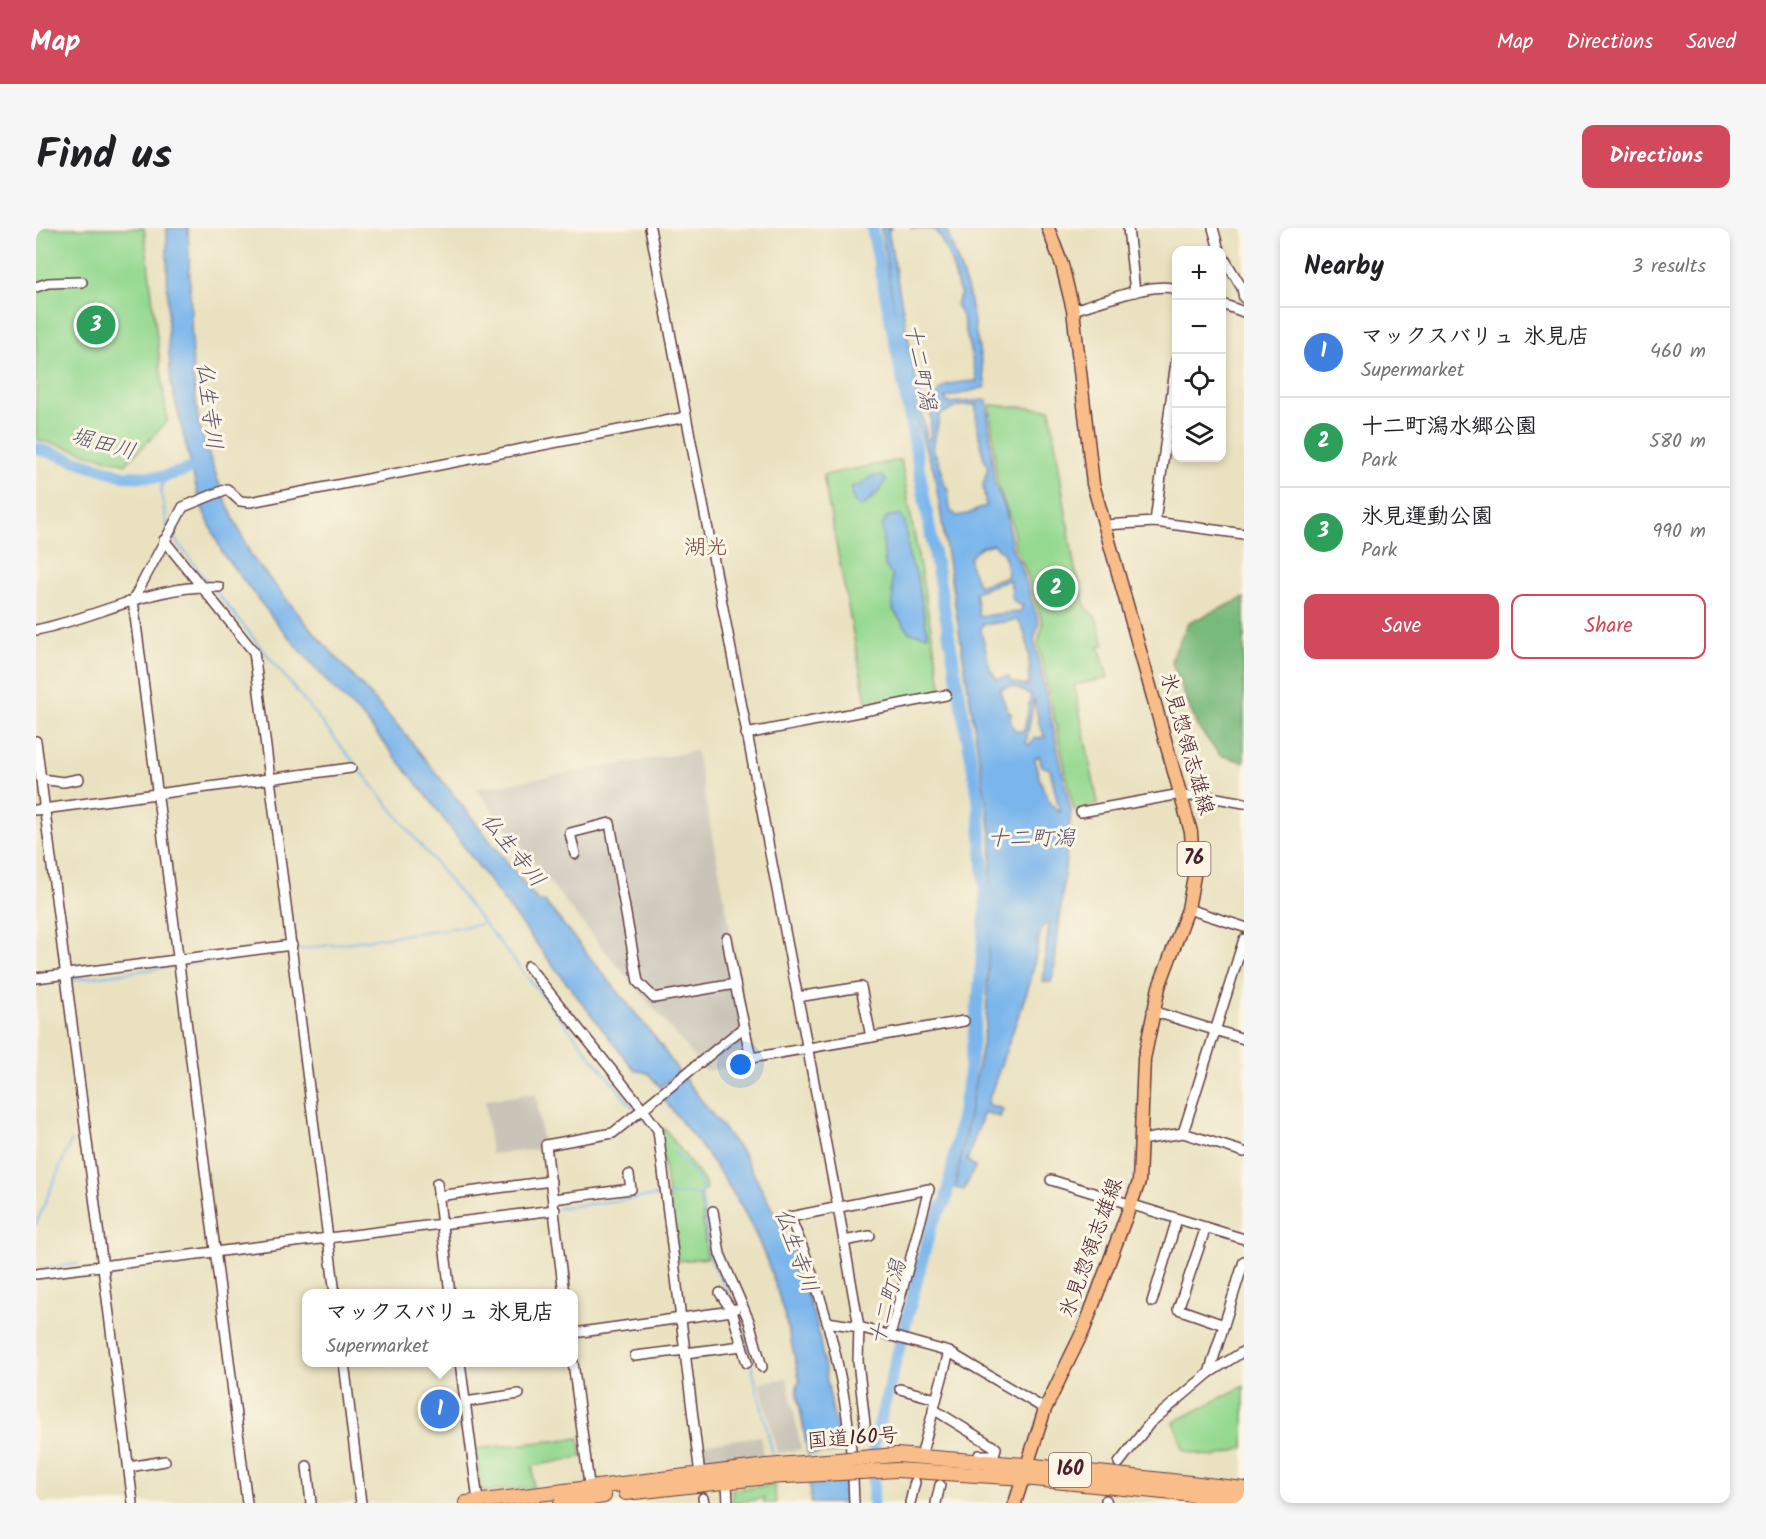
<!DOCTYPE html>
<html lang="en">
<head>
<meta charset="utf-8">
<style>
	body { margin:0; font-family:Kalam,"Klee One",sans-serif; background:#f6f6f6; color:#202124 }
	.controls { position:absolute; right:18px; top:18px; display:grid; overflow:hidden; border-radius:12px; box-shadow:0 3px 9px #0003 }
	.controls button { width:54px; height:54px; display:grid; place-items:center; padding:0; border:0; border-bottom:2px solid #e0e0e0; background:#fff; color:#202124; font:30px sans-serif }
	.you { position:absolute; left:705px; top:837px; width:21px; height:21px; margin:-15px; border:4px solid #fff; border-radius:50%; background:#1a73e8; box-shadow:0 0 0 9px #1a73e833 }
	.badge { display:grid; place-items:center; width:39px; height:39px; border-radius:50%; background:#d1495b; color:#fff; font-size:20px; font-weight:700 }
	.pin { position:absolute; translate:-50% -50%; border:3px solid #fff; box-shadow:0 2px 6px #0006 }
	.popup { position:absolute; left:266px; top:1061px; width:276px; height:78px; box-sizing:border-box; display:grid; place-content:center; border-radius:12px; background:#fff; filter:drop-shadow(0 2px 4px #0005); font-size:20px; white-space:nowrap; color:#757577 }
	.popup b { font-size:22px; color:#202124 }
	.popup::after { content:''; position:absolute; left:50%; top:100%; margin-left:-12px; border:12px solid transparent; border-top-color:#fff }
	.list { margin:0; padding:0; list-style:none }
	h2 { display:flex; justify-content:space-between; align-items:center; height:78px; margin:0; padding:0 24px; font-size:26px }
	h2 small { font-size:20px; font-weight:400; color:#757577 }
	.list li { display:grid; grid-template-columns:39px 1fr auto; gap:18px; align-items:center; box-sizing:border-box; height:90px; padding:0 24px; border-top:2px solid #e0e0e0 }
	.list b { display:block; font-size:22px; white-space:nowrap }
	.list p { margin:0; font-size:20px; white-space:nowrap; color:#757577 }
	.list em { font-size:20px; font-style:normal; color:#757577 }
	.actions { display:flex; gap:12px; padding:18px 24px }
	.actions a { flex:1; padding:14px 0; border:2px solid #d1495b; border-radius:12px; text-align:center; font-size:21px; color:#d1495b }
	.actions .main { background:#d1495b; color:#fff }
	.icon { flex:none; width:33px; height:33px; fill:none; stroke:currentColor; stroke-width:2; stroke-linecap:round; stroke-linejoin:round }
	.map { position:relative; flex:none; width:1208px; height:1275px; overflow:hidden; border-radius:12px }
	header { display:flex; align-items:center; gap:36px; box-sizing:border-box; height:84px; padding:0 30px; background:#d1495b; color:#fff }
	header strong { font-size:28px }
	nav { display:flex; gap:33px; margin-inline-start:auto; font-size:21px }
	.intro { display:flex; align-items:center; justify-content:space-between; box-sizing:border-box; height:144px; padding:0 36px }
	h1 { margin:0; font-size:42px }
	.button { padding:15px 27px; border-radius:12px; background:#d1495b; color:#fff; font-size:21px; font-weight:700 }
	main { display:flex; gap:36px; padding:0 36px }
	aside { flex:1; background:#fff; border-radius:12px; box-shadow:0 3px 9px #0003 }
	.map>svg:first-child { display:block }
	.industrial { fill:#c9c3b8 }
	.green { fill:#95d991; stroke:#707c5e; stroke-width:1.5 }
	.forest { fill:#78b97b; stroke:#616c53; stroke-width:1.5 }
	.water { fill:#7ab6ec; stroke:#626a8c; stroke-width:1.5; fill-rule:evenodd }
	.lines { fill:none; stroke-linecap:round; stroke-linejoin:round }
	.stream { stroke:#7ab6ec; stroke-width:2 }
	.river { stroke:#7ab6ec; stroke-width:12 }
	.minor-casing { stroke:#623c41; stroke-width:12 }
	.major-casing { stroke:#623c41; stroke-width:15 }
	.highway-casing { stroke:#623c41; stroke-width:16 }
	.minor { stroke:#fff; stroke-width:9 }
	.major { stroke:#f8bd88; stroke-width:12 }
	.highway { stroke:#f8bd88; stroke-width:14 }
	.highway-bridge-casing { stroke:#623c41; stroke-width:16; stroke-linecap:butt }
	.highway-bridge { stroke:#f8bd88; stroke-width:14 }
	.labels { text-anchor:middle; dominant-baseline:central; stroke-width:6; stroke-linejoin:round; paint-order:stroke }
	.shield { fill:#fcf5e5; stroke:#7f5f63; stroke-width:1.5 }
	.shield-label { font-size:20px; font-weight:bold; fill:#4a1f2b }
	.street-label { font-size:21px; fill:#4a1f2b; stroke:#fcf5e5 }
	.water-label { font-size:22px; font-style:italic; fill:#5b546f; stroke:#fcf5e5 }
	.neighbourhood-label { font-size:22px; fill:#7e4945; stroke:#fcf5e5 }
</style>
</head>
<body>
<header>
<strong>Map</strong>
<nav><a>Map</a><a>Directions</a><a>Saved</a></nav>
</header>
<div class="intro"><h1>Find us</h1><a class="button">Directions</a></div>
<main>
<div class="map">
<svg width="1208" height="1275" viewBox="0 0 1208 1275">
	<rect width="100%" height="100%" fill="#fcf5e5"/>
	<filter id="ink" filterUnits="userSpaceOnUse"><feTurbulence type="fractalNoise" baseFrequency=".0167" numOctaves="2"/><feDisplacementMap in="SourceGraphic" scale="12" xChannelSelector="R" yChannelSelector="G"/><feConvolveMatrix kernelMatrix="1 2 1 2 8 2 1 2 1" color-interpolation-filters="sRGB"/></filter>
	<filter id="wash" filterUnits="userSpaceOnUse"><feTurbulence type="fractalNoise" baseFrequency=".008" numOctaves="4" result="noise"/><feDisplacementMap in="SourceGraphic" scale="24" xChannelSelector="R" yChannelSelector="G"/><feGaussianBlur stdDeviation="1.35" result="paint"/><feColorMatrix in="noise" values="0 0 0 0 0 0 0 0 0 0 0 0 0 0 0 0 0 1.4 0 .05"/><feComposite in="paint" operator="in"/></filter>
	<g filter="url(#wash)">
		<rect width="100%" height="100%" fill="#e9e1bf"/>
		<g class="industrial">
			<path d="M 660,523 L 720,835 L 670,843 L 553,704 L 440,561 Z"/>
			<path d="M 500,865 L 507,921 L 455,926 L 449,872 Z"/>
			<path d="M 751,1150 L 765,1221 L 741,1225 L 724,1155 Z"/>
			<path d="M 724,1208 L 728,1233 L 671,1239 L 671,1233 L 665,1233 L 663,1217 Z"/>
		</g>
		<g class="green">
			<path d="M 0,0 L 108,0 L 131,194 L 90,236 L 0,211 Z"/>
			<path d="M 954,177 L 1014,181 L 1038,337 L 1050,380 L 1060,390 L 1068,417 L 1063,418 L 1072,450 L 1038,457 L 1062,576 L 1038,582 L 1002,415 L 1007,396 L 989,340 L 979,320 L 977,300 L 961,254 Z"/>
			<path d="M 865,232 L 906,463 L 831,478 L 787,247 Z"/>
			<path d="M 629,901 L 668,953 L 670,961 L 664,967 L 671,1030 L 641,1033 L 624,907 Z"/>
			<path d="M 1208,1158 L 1208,1220 L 1178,1229 L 1148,1223 L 1138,1194 Z"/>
			<path d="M 543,1210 L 546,1229 L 497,1238 L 497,1259 L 451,1264 L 444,1260 L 438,1221 Z"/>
			<path d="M 738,1257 L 740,1275 L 728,1275 L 728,1270 L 697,1275 L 696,1262 Z"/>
		</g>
		<path class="forest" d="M 1208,370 L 1208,534 L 1184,527 L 1161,498 L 1135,432 L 1152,395 Z"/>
		<g class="water">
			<path d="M 131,0 L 152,0 L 157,149 L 163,198 L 187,267 L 215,328 L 274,400 L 369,506 L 502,673 L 509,674 L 621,812 L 643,844 L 624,859 L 612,845 L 599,842 L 581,820 L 482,692 L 391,568 L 327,489 L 294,457 L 240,394 L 187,326 L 164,275 L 135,156 L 132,109 Z"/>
			<path d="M 845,0 L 857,0 L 852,2 L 891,212 L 894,211 L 895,187 L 889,183 C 898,178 898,171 903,163 C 911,153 930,154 941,153 L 927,90 L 920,76 L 925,66 C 920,58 921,52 918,44 C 916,34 904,6 898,1 L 874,0 L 910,0 L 932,63 L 950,159 L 909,170 L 912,175 L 951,172 L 958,254 L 970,282 L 976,320 L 986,341 L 1003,395 L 998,412 L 1035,583 L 1018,744 L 1015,754 L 1007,754 L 1013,694 L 1005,700 L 995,752 L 951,876 L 967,881 L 964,889 L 948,884 L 931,932 L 939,939 L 928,962 L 919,960 L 950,795 L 956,612 L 898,243 C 868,169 858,79 845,0 ZM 940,177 C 939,188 946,232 952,239 L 947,258 L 950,278 L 932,286 L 921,288 L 914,282 L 912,261 L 907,255 L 906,243 L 897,220 L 904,186 L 924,178 ZM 957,316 L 968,326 L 972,348 L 943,358 L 934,337 L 934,329 L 945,319 ZM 973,352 L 976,362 L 975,369 L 981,376 L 987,377 L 984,384 L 943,388 L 939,364 ZM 981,392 C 994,406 995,441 992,458 L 976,454 L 972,448 L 961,451 L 954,441 L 945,403 L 946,397 ZM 976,458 L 995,467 L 988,503 L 979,503 L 974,492 L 975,485 L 971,482 L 964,463 L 966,460 ZM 998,471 L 1003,495 L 1009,509 L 998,510 L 994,517 L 990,515 ZM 1003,528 L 1006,538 L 1014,541 L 1024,584 C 1011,578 1000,544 999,530 Z"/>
			<path d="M 836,248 L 846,248 L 850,252 L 843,263 L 826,279 C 817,275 814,268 816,258 L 823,258 Z"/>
			<path d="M 864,287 L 869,294 L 873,329 L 880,345 L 892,407 L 874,405 L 857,382 L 856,347 L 849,338 L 846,298 L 852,288 Z"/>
			<path d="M 648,850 L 707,926 L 751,1009 L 781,1097 L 797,1186 L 808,1224 L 772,1226 L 761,1163 L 761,1156 L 764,1154 C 751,1090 734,1024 699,968 C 678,933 651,901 625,868 Z"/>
			<path d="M 811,1250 L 812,1275 L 775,1275 L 773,1252 Z"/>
		</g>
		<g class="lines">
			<g class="stream">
				<path d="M 127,249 L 125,264 L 132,302"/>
				<path d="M 136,307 L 172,355"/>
				<path d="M 178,361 L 597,880"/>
				<path d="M 258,722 L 445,696"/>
				<path d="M 145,737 L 252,722"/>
				<path d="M 35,752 L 139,738"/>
				<path d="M 0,756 L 29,753"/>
				<path d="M 605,888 L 611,895"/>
				<path d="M 638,924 L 664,953 L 674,1030 L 699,1078"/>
				<path d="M 632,967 L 654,965 L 667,971"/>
				<path d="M 522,980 L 626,967"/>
				<path d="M 0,996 L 35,913"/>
				<path d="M 0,1041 L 42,1036"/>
				<path d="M 702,1083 L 713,1126"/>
				<path d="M 715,1135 L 738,1231"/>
			</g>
			<g class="river">
				<path d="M 836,0 L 873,185 L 942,569 L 950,674 L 943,764 L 932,853 L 910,972 L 896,995 L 838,1216 L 837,1275"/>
				<path d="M 0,220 L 88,248 L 127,249 L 160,239"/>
			</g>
		</g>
	</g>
	<g filter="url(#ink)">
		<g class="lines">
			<g class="minor-casing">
				<g id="minor">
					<path d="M 614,0 L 802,979 L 823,1099 L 822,1133 L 829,1196"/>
					<path d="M 1092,0 L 1099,64"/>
					<path d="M 1177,0 L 1183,22"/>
					<path d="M 1186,27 L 1206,60 L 1208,70"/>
					<path d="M 0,59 L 12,55 L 46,54"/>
					<path d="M 1186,76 L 1208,84"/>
					<path d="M 1037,82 C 1063,75 1117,53 1140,61"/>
					<path d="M 1119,294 L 1140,133"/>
					<path d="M 1068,297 L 1119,294 L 1208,306"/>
					<path d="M 128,312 L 218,424 L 299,1066"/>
					<path d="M 0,402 C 60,390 122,355 183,359"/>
					<path d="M 710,506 L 910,467"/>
					<path d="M 0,513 L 97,1275"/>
					<path d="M 5,551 L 27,554 L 43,551"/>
					<path d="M 1146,569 L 1164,567 L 1208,575"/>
					<path d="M 0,582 L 315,540"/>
					<path d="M 1045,584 L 1145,566"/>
					<path d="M 539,626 L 534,605 L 574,595 L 602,754 L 618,770 L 699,756 L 715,830 L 928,793"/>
					<path d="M 1152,681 L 1208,699"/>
					<path d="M 691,710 L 699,756"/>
					<path d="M 492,738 L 603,876"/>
					<path d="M 0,750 L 256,717"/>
					<path d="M 761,769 L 825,759 L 835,809"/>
					<path d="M 1116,783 L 1208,811"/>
					<path d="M 608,883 L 622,902 L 663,1239"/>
					<path d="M 1147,905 L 1208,711"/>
					<path d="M 1105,912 L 1147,905 L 1208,924"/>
					<path d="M 1015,952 L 1208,1011"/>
					<path d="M 401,955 L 414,1066"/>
					<path d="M 402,968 L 515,953"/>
					<path d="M 517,971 L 595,961 L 593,947"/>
					<path d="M 677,983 L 684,1026 L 713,1093 L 726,1139"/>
					<path d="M 1170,999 L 1142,1081 L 1188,1097"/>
					<path d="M 808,1013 L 834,1008"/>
					<path d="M 0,1046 L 519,982"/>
					<path d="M 684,1065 L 696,1083 L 699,1081"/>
					<path d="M 528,1066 L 510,917 L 577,905 L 708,799"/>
					<path d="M 1116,1074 L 1141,991"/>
					<path d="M 791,1094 L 823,1099 L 913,1124 L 1009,1181"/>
					<path d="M 538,1105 L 696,1083 L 706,1118"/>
					<path d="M 649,1125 L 706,1118 L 711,1135"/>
					<path d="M 599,1128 L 649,1122"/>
					<path d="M 308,1134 L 325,1275"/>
					<path d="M 424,1134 L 442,1273"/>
					<path d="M 537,1134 L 554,1264"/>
					<path d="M 1173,1145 L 1208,1033"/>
					<path d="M 864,1161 L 900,1171"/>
					<path d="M 429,1174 L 483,1166"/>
					<path d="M 897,1181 L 960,1220 L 958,1227 L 943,1227"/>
					<path d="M 887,1221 L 913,1124"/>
					<path d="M 1083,1235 L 1114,1195 L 1173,1145 L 1208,1123"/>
					<path d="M 271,1238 L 275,1275"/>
					<path d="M 93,1239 L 129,1233"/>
					<path d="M 691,1254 L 692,1275"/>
					<path d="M 667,1270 L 668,1275"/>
					<path d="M 1070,1272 L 1071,1275"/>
					<path d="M 211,1275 L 97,372 L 147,279 L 191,261 L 204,273 L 214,274 L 650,189"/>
					<path d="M 818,1275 C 816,1177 793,1079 754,989 L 893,961 L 854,1108"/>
					<path d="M 874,1275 L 879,1254"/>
					<path d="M 900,1275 L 904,1257"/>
				</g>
			</g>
			<g class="major-casing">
				<path id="major" d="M 979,1275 L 1009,1181 L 1048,1101 L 1103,954 L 1108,831 L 1123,759 L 1152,681 L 1158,648 L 1155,604 L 1057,256 L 1037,82 L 1026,37 L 1012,0"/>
			</g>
			<g class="highway-casing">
				<g id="highway">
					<path d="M 860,1227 L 990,1237 L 1208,1261"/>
					<path d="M 861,1242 L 988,1250 L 1208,1272"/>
					<path d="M 590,1265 L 731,1249"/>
					<path d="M 430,1275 L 731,1238"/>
					<path d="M 525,1275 L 568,1268"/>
				</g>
			</g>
			<use href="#minor" class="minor"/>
			<use href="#major" class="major"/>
			<use href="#highway" class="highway"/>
			<g class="highway-bridge-casing">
				<g id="highway-bridge">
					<path d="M 731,1238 L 860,1227"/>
					<path d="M 731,1249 L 861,1242"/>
				</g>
			</g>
			<use href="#highway-bridge" class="highway-bridge"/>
		</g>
	</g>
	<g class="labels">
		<g class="shield">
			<rect x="1141.5" y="614" width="33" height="34" rx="4.5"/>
			<rect x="1013" y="1225" width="42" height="34" rx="4.5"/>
		</g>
		<g class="shield-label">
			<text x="1158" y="631">76</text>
			<text x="1034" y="1242">160</text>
		</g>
		<g class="street-label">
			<text transform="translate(1150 516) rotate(74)">氷見惣領志雄線</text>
			<text transform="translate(1056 1020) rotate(-70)">氷見惣領志雄線</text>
			<text transform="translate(817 1211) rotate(-4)">国道160号</text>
		</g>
		<g class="water-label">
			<text transform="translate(883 139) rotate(79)">十二町潟</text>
			<text transform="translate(172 178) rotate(83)">仏生寺川</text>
			<text transform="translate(67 217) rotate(15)">堀田川</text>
			<text x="995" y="611">十二町潟</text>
			<text transform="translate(476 623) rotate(51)">仏生寺川</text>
			<text transform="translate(759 1023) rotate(70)">仏生寺川</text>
			<text transform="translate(853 1075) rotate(-75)">十二町潟</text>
		</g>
		<g class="neighbourhood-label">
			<text x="670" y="320">湖光</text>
		</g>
	</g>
</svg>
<div class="controls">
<button>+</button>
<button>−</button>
<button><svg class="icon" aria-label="locate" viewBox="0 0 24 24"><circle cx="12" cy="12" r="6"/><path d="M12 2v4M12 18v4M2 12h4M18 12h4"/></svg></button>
<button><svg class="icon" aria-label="layers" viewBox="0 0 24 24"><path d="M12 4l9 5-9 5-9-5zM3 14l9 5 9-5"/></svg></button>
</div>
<div class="you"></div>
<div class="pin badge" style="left:404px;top:1181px;background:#3f7fe0">1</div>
<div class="popup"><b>マックスバリュ 氷見店</b>Supermarket</div>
<div class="pin badge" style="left:1020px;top:360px;background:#2e9e5b">2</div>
<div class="pin badge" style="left:60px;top:97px;background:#2e9e5b">3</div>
</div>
<aside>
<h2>Nearby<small>3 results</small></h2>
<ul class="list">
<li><span class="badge" style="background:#3f7fe0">1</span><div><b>マックスバリュ 氷見店</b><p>Supermarket</p></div><em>460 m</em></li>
<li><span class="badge" style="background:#2e9e5b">2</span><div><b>十二町潟水郷公園</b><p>Park</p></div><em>580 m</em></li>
<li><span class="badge" style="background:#2e9e5b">3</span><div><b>氷見運動公園</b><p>Park</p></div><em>990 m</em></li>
</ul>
<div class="actions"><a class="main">Save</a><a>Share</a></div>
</aside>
</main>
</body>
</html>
